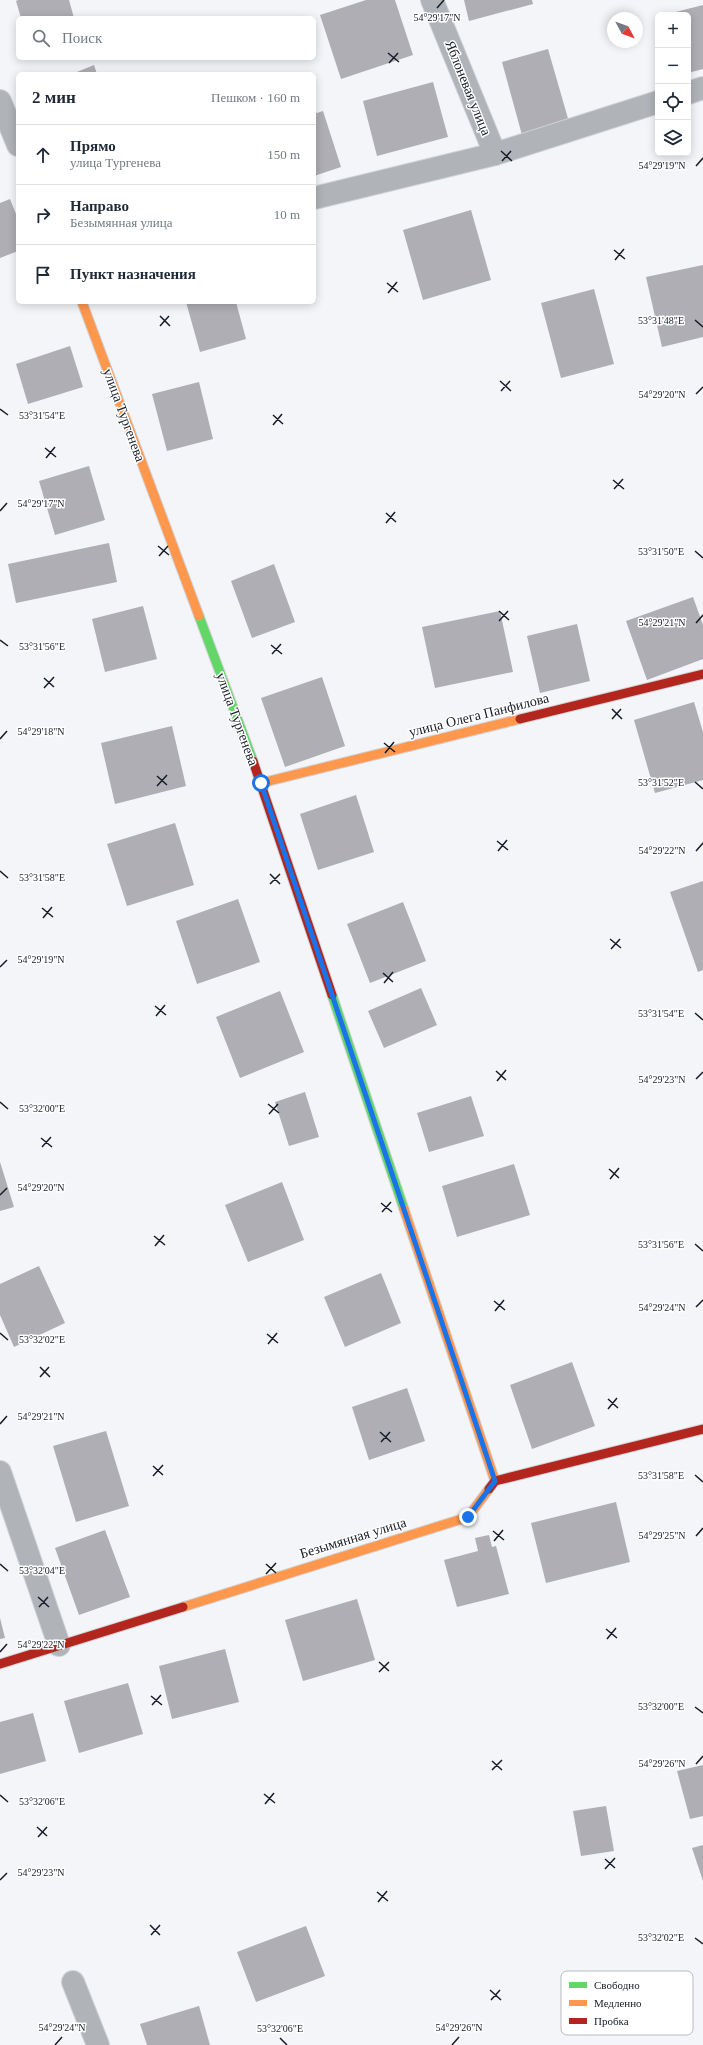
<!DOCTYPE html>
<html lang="ru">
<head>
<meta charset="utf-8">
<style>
	body { margin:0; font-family:Georgia,serif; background:#f6f6f7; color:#1f2937 }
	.controls { position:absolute; right:12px; top:12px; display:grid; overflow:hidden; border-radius:6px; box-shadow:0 2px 10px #0003 }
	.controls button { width:36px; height:36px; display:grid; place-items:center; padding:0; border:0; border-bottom:1px solid #e0e1e3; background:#fff; color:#1f2937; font:20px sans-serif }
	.compass { position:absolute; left:607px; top:12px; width:36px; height:36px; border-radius:50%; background:#fff; box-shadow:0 2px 10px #0003; rotate:131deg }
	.stop { position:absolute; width:12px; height:12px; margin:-9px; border:3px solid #1a73e8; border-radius:50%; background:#fff }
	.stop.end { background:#1a73e8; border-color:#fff; box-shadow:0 1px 4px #0008 }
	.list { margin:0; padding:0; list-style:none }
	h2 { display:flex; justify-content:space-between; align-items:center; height:52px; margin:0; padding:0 16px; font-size:17px }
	h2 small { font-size:13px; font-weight:400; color:#747a83 }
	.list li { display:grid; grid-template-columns:26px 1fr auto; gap:12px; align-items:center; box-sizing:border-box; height:60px; padding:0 16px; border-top:1px solid #e0e1e3 }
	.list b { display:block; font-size:15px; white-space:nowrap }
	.list p { margin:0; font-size:13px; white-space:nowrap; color:#747a83 }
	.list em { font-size:13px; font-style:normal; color:#747a83 }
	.icon { flex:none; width:22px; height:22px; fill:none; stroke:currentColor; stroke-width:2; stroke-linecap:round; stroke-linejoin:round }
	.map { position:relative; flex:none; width:703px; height:2045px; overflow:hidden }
	.search { position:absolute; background:#fff; box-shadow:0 2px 10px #0003; left:16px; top:16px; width:300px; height:44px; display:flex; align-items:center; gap:10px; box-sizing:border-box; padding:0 14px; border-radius:6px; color:#747a83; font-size:15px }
	.panel { position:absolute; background:#fff; box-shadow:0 2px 10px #0003; left:16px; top:72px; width:300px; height:232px; border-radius:6px }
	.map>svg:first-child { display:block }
	.building { fill:#aeaeb4 }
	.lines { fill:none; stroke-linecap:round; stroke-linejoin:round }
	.street-casing { stroke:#d1d2d6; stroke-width:24 }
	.fast-casing { stroke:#d1d2d6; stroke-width:11 }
	.slow-casing { stroke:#d1d2d6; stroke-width:11 }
	.jam-casing { stroke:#d1d2d6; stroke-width:11 }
	.street { stroke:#b0b4b8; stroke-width:22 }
	.fast { stroke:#63d668; stroke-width:9 }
	.slow { stroke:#ff974d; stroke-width:9 }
	.jam { stroke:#b3261e; stroke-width:9 }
	.route { stroke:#1a73e8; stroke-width:5 }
	.ticks { fill:none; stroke:#181c28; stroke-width:1.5 }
	.labels { text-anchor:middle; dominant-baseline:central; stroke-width:3; stroke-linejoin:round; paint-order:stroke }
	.street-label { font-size:14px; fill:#181c28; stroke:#fff }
	.key { fill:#fff; stroke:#babbbe; stroke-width:1 }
	.key-label { font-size:11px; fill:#181c28 }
	.ticks-label { font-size:10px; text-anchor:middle; fill:#181c28; stroke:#fff; stroke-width:3; stroke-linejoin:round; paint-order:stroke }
</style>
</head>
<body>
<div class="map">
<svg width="703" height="2045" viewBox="0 0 703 2045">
	<rect width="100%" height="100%" fill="#f3f5f8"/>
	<g class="building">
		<path d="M 18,0 L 69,0 L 74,18 L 21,18 L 16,1 Z"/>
		<path d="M 366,0 L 395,0 L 413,55 L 341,79 L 320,15 Z"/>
		<path d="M 464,0 L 532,0 L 533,4 L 469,21 Z"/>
		<path d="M 703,5 L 703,69 L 688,73 L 688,15 L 668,14 Z"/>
		<path d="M 548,49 L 569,122 L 522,135 L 502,62 Z"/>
		<path d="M 94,65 L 97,74 L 72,74 Z"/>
		<path d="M 433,82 L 448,137 L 377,156 L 363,101 Z"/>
		<path d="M 323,111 L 341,167 L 314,176 L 314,114 Z"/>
		<path d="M 10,199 L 18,219 L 18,251 L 0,258 L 0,203 Z"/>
		<path d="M 471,210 L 491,280 L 423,300 L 403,230 Z"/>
		<path d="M 703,265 L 703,337 L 662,347 L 646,277 Z"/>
		<path d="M 594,289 L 614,364 L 561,378 L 541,303 Z"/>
		<path d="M 186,302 L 236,302 L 246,339 L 200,352 Z"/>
		<path d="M 70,346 L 83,387 L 28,404 L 16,364 Z"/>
		<path d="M 199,382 L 213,439 L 167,451 L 152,394 Z"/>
		<path d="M 89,466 L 105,520 L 55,535 L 39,481 Z"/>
		<path d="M 109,543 L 117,582 L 16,603 L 8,564 Z"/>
		<path d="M 274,564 L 295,622 L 252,638 L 231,581 Z"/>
		<path d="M 693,597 L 703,625 L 703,659 L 647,680 L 626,621 Z"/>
		<path d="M 143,606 L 157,659 L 105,672 L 92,619 Z"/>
		<path d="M 500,611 L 513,672 L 435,688 L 422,627 Z"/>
		<path d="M 577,624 L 590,681 L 540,693 L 527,636 Z"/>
		<path d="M 322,677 L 345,746 L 285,767 L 261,698 Z"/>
		<path d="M 694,702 L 703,732 L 703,780 L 655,793 L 634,720 Z"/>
		<path d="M 172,726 L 186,786 L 115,804 L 101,743 Z"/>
		<path d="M 356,795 L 374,852 L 318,870 L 300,814 Z"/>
		<path d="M 175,823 L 194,885 L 127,906 L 107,844 Z"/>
		<path d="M 703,881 L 703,970 L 698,972 L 670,892 Z"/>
		<path d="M 238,899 L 260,962 L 197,984 L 176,921 Z"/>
		<path d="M 403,902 L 426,961 L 370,983 L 347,924 Z"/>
		<path d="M 421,988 L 437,1025 L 384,1048 L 368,1011 Z"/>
		<path d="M 280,991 L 304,1052 L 240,1078 L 216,1017 Z"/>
		<path d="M 305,1092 L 319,1137 L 289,1146 L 275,1102 Z"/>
		<path d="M 471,1096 L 484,1136 L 429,1152 L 417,1113 Z"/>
		<path d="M 0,1162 L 14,1207 L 0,1211 Z"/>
		<path d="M 514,1164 L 530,1215 L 457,1237 L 442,1186 Z"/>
		<path d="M 282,1182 L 304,1240 L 248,1262 L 225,1205 Z"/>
		<path d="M 39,1266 L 65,1323 L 14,1347 L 0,1315 L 0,1284 Z"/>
		<path d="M 381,1273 L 401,1323 L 345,1347 L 324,1297 Z"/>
		<path d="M 572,1362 L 595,1426 L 532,1449 L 510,1385 Z"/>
		<path d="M 407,1388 L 425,1441 L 369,1460 L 352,1407 Z"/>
		<path d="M 106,1431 L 129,1506 L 76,1522 L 53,1446 Z"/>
		<path d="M 616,1502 L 630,1562 L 546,1583 L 531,1523 Z"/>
		<path d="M 105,1530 L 130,1597 L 79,1615 L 55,1548 Z"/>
		<path d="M 489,1535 L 492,1547 L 496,1546 L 509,1594 L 457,1607 L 444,1560 L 478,1551 L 475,1538 Z"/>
		<path d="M 357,1599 L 375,1660 L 303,1681 L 285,1620 Z"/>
		<path d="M 0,1618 L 5,1638 L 0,1639 Z"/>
		<path d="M 225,1649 L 239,1702 L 172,1719 L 159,1666 Z"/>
		<path d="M 128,1683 L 143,1734 L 79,1753 L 64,1701 Z"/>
		<path d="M 33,1713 L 46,1761 L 0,1774 L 0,1722 Z"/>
		<path d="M 703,1765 L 703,1816 L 690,1819 L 677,1771 Z"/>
		<path d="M 606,1806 L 614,1851 L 581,1856 L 573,1811 Z"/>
		<path d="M 703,1845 L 703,1881 L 692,1848 Z"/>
		<path d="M 306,1926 L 325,1976 L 256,2002 L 237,1952 Z"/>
		<path d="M 199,2006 L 210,2045 L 147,2045 L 140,2024 Z"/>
	</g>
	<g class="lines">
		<g class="street-casing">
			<g id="street">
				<path d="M 432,0 L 495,154"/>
				<path d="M 688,93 L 703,88"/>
				<path d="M 0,101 L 18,145"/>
				<path d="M 314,198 L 495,154 L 658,102"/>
				<path d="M 0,1472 L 59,1645"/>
				<path d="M 73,1982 L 98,2045"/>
			</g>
		</g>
		<g class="fast-casing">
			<g id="fast">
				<path d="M 199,616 L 253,761"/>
				<path d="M 332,995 L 404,1209"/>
			</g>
		</g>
		<g class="slow-casing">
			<g id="slow">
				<path d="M 82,302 L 199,616"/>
				<path d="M 261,783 L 520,719"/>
				<path d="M 404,1209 L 495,1481"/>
				<path d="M 183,1607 L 468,1517 L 489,1489"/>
			</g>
		</g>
		<g class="jam-casing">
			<g id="jam">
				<path d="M 520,719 L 703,674"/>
				<path d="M 253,761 L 332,995"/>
				<path d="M 489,1489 L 495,1481 L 703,1429"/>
				<path d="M 0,1664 L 183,1607"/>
			</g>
		</g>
		<use href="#street" class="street"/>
		<use href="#fast" class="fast"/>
		<use href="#slow" class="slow"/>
		<use href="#jam" class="jam"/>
	</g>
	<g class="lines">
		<path class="route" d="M 261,783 L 495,1481 L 468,1517"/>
	</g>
	<path class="ticks" d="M 437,8 L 444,0M 388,53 L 399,62M 389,63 L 398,53M 501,151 L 512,161M 502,161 L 511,151M 696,166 L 703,158M 614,250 L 625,259M 615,260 L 624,249M 387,283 L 398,292M 388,293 L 397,282M 160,316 L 170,326M 695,320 L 703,327M 160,326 L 169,316M 500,381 L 511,391M 501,391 L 510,381M 696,394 L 703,387M 0,409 L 8,415M 273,415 L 283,424M 273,425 L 282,414M 45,448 L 56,457M 46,458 L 55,447M 613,480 L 624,489M 614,489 L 623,479M 0,511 L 7,503M 386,513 L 396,522M 386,523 L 395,512M 158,546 L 169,555M 695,551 L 703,558M 159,556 L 168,546M 499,611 L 509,620M 499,621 L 508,611M 696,623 L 703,615M 0,640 L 8,646M 271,645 L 282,654M 272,654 L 281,644M 44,678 L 54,687M 44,688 L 54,677M 612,709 L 622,719M 612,719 L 621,709M 0,739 L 7,731M 384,743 L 395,752M 385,753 L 394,742M 157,776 L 167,785M 695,782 L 703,789M 157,786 L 167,775M 497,841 L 508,850M 498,851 L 507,840M 696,851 L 703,843M 0,871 L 8,878M 270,874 L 280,884M 270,884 L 280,874M 42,908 L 53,917M 43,918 L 52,907M 610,939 L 621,948M 611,949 L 620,939M 0,967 L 7,960M 383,973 L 393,982M 384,983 L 393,972M 155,1006 L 166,1015M 695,1013 L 703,1020M 156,1016 L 165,1005M 496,1071 L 506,1080M 696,1079 L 703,1072M 497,1081 L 506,1070M 0,1102 L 8,1109M 268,1104 L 279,1113M 269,1114 L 278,1104M 41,1138 L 52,1147M 42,1147 L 51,1137M 609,1169 L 619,1178M 610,1179 L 619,1168M 0,1195 L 7,1188M 381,1203 L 392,1212M 382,1212 L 391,1202M 154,1236 L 165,1245M 695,1244 L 703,1251M 155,1246 L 164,1235M 494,1301 L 505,1310M 696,1307 L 703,1300M 495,1311 L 504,1300M 0,1333 L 8,1340M 267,1334 L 278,1343M 268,1344 L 277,1333M 40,1367 L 50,1377M 40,1377 L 49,1367M 608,1399 L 618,1408M 608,1409 L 617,1398M 0,1424 L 7,1416M 380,1432 L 391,1442M 381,1442 L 390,1432M 153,1466 L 163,1475M 695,1475 L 703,1482M 153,1476 L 163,1465M 493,1531 L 504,1540M 696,1536 L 703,1528M 494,1541 L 503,1530M 0,1564 L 8,1571M 266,1564 L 276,1573M 266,1574 L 276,1563M 38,1597 L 49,1607M 39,1607 L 48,1597M 606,1629 L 617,1638M 607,1639 L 616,1628M 0,1652 L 7,1644M 379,1662 L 389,1671M 379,1672 L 389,1662M 151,1696 L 162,1705M 152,1705 L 161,1695M 695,1707 L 703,1713M 492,1761 L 502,1770M 696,1764 L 703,1756M 492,1770 L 502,1760M 264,1794 L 275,1803M 0,1795 L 8,1802M 265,1804 L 274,1793M 37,1827 L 47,1836M 38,1837 L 47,1827M 605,1859 L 615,1868M 605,1869 L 615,1858M 0,1880 L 7,1873M 377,1892 L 388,1901M 378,1902 L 387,1891M 150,1925 L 160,1935M 151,1935 L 160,1925M 695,1938 L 703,1944M 490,1990 L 501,2000M 491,2000 L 500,1990M 280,2038 L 287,2045M 55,2045 L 62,2037M 452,2045 L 459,2037"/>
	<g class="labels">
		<g class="street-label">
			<text transform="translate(468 88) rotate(68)">Яблоневая улица</text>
			<text transform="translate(124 415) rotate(70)">улица Тургенева</text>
			<text transform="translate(479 715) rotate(-14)">улица Олега Панфилова</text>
			<text transform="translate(237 719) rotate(70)">улица Тургенева</text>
			<text transform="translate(353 1538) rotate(-17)">Безымянная улица</text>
		</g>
	</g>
	<rect x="561" y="1971" width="132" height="64" rx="6" class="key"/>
	<rect x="569" y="1982" width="18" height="6" fill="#63d668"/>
	<rect x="569" y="2000" width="18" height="6" fill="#ff974d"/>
	<rect x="569" y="2018" width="18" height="6" fill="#b3261e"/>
	<g class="key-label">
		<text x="594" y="1989">Свободно</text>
		<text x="594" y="2007">Медленно</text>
		<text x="594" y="2025">Пробка</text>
	</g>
	<g class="ticks-label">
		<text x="437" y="21">54°29'17"N</text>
		<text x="662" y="169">54°29'19"N</text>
		<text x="661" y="324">53°31'48"E</text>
		<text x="662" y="398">54°29'20"N</text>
		<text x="42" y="419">53°31'54"E</text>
		<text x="41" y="507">54°29'17"N</text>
		<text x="661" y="555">53°31'50"E</text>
		<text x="662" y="626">54°29'21"N</text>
		<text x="42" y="650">53°31'56"E</text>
		<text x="41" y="735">54°29'18"N</text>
		<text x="661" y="786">53°31'52"E</text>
		<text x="662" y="854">54°29'22"N</text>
		<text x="42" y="881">53°31'58"E</text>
		<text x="41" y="963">54°29'19"N</text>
		<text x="661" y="1017">53°31'54"E</text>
		<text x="662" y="1083">54°29'23"N</text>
		<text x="42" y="1112">53°32'00"E</text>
		<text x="41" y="1191">54°29'20"N</text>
		<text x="661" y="1248">53°31'56"E</text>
		<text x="662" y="1311">54°29'24"N</text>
		<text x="42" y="1343">53°32'02"E</text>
		<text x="41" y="1420">54°29'21"N</text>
		<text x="661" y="1479">53°31'58"E</text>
		<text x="662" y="1539">54°29'25"N</text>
		<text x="42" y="1574">53°32'04"E</text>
		<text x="41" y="1648">54°29'22"N</text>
		<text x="661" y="1710">53°32'00"E</text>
		<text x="662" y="1767">54°29'26"N</text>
		<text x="42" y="1805">53°32'06"E</text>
		<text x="41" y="1876">54°29'23"N</text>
		<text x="661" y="1941">53°32'02"E</text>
		<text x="62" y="2031">54°29'24"N</text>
		<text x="459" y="2031">54°29'26"N</text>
		<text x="280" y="2032">53°32'06"E</text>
	</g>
</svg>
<div class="controls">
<button>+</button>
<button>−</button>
<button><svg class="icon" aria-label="locate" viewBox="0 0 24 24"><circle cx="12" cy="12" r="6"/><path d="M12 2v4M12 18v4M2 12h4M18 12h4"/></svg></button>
<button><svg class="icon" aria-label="layers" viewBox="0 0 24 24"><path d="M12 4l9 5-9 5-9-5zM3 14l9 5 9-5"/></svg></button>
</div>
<svg class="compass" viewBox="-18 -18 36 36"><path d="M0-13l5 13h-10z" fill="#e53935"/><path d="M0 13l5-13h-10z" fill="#747a83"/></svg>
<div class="stop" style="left:261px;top:783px"></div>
<div class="stop end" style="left:468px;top:1517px"></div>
<div class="search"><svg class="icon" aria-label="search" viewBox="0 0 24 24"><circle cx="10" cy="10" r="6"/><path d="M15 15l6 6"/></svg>Поиск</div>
<section class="panel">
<h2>2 мин<small>Пешком · 160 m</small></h2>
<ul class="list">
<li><svg class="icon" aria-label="ahead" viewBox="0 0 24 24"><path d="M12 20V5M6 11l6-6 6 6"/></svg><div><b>Прямо</b><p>улица Тургенева</p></div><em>150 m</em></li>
<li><svg class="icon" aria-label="right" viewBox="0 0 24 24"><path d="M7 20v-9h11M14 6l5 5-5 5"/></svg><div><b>Направо</b><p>Безымянная улица</p></div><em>10 m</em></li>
<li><svg class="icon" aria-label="arrive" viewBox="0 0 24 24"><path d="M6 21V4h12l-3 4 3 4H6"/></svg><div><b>Пункт назначения</b></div></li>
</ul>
</section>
</div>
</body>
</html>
